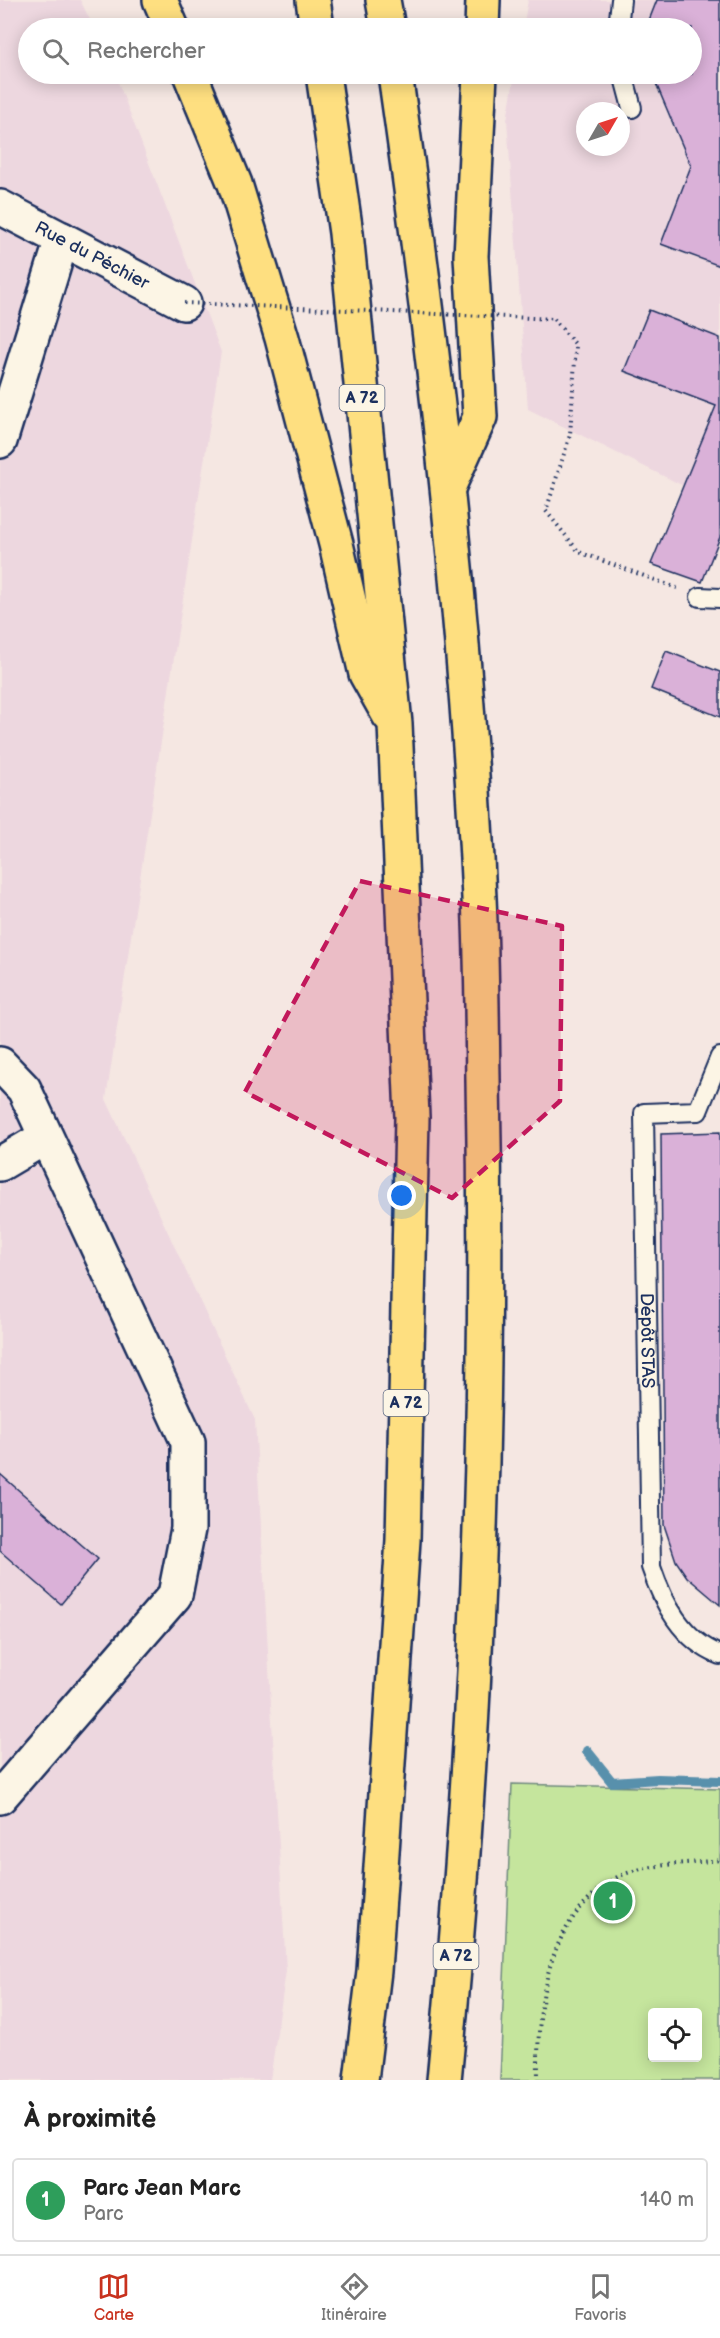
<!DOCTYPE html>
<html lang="fr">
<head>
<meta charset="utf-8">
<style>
	body { margin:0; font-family:"Balsamiq Sans",sans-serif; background:#f6f6f6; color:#222 }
	.controls { position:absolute; right:18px; bottom:18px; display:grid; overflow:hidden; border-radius:6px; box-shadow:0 3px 15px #0003 }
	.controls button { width:54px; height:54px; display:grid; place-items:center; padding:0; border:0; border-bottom:2px solid #e0e0e0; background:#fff; color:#222; font:30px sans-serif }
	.compass { position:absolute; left:576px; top:102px; width:54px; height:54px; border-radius:50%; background:#fff; box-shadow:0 3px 15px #0003; rotate:51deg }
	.you { position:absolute; left:402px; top:1196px; width:21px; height:21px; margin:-15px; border:4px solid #fff; border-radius:50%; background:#1a73e8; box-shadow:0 0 0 9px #1a73e833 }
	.badge { display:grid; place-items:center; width:39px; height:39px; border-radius:50%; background:#c8321e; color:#fff; font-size:20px; font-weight:700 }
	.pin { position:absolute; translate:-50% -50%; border:3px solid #fff; box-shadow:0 2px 6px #0006 }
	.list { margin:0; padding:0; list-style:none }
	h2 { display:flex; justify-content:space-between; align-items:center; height:78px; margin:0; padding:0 24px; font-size:26px }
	h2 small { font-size:20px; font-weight:400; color:#767676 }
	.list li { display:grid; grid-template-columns:39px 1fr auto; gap:18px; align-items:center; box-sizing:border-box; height:84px; margin:0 12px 12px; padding:0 12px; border:2px solid #e0e0e0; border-radius:6px }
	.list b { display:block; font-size:22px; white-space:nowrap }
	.list p { margin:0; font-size:20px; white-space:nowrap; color:#767676 }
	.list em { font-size:20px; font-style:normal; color:#767676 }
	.icon { flex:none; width:33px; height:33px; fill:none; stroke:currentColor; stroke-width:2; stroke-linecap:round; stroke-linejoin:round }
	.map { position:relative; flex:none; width:720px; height:2080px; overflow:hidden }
	.search { position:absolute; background:#fff; box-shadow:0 3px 15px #0003; left:18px; right:18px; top:18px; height:66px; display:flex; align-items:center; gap:15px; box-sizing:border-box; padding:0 21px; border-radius:33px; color:#767676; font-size:22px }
	.sheet { height:174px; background:#fff }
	nav { display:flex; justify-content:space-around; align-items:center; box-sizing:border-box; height:84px; border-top:2px solid #e0e0e0; background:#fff; font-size:16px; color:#767676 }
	nav a { display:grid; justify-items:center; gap:3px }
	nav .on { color:#c8321e }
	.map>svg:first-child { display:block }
	.built { fill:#edd7df; fill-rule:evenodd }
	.green { fill:#c5e59d; stroke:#708a7e; stroke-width:1.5; fill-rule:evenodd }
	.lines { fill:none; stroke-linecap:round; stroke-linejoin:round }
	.stream { stroke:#5990ac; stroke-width:10 }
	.building { fill:#dab1d8; stroke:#1b2f5e; stroke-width:1.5 }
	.service-casing { stroke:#1b2f5e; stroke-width:22 }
	.minor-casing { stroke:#1b2f5e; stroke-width:38 }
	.motorway-casing { stroke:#1b2f5e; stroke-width:38 }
	.path { stroke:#1b2f5e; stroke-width:4; stroke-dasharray:1.5 4.5; stroke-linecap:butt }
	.service { stroke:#fcf5e5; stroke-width:18 }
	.minor { stroke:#fcf5e5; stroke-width:33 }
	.motorway { stroke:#fedf80; stroke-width:33 }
	.path-bridge { stroke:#1b2f5e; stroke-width:4; stroke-dasharray:1.5 4.5; stroke-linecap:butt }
	.marked { fill:#c2185b; fill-opacity:0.2; stroke:#c2185b; stroke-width:4.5; stroke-dasharray:12 8; stroke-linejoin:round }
	.labels { text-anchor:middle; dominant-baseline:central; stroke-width:4.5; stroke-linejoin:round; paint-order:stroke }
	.shield { fill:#fcf5e5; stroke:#5e6a86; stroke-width:1.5 }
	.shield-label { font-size:16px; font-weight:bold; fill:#1b2f5e }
	.street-label { font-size:18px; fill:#1b2f5e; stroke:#fcf5e5 }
</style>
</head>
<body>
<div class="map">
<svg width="720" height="2080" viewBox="0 0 720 2080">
	<rect width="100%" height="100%" fill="#f5e7e2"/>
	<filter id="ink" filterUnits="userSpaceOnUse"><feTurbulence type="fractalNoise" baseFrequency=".0167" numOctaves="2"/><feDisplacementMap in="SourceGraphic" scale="12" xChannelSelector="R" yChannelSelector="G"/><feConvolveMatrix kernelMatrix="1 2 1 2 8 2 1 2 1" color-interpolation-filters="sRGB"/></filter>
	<g filter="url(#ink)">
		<g class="built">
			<path d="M 0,0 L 80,0 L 94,28 L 28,28 L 28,74 L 115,74 L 221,352 L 106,1099 L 255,1420 L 286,1971 L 270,2080 L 0,2080 Z"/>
			<path d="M 528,0 L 720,0 L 720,504 L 528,409 L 507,120 L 515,74 L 692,74 L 692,28 L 523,28 ZM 585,111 L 621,111 L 621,147 L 585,147 Z"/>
		</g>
		<path class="green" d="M 512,1784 L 720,1789 L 720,2080 L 500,2080 ZM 652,2012 L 698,2012 L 698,2058 L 652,2058 Z"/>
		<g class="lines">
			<path class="stream" d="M 587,1751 L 612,1782 L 658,1779 L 720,1781"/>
		</g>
		<g class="building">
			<path d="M 657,0 L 720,0 L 720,266 L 661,244 L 691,166 L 652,74 L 692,74 L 692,28 L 646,28 Z"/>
			<path d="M 649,310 L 720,338 L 720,537 L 702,582 L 651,564 L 716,406 L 624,371 Z"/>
			<path d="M 666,651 L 720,672 L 720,717 L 651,689 Z"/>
			<path d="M 720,1132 L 720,1605 L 687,1577 L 676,1561 L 664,1525 L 661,1134 Z"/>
			<path d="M 0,1474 L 98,1559 L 61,1604 L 0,1551 Z"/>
		</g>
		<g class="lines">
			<g class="service-casing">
				<g id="service">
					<path d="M 618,28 L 621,0"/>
					<path d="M 623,74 L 632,108"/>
					<path d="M 700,597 L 720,598"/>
					<path id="s1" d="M 720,1057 L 698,1111 L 644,1113 L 651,1567 C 663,1603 682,1640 720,1655"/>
				</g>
			</g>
			<g class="minor-casing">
				<g id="minor">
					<path id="s2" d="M 0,207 L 184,303"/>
					<path d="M 0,441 L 62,239"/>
					<path d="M 0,1064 L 24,1089 L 188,1442 L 188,1529 L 175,1595 L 0,1797"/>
					<path d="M 0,1164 L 44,1138"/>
				</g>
			</g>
			<g class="motorway-casing">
				<g id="motorway">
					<path d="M 160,0 L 172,28"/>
					<path d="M 313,0 L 317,28"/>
					<path d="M 383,0 L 388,28"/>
					<path d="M 482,28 L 483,0"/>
					<path d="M 190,74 L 235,184 L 282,338 L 336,544 L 366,674 L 389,715"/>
					<path d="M 323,74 L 346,233 L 395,724 L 412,1117 L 403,1540 L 374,1971 L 361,2080"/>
					<path d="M 395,74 C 434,347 466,622 479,898 C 482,959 482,1020 483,1080 C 490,1414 476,1748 444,2080"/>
					<path d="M 448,488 L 480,417 L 471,256 L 480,74"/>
				</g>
			</g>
			<g class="path">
				<path d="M 554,319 L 576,345 L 570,435 L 546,511 L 579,552 L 677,588"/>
				<path d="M 538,2080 C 537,2008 544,1927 609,1882 C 636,1863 688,1864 720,1860"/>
			</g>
			<use href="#service" class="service"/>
			<use href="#minor" class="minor"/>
			<use href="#motorway" class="motorway"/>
			<path class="path-bridge" d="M 184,303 L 554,319"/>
		</g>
	</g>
	<path class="marked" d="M 360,881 L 562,926 L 560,1101 L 452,1198 L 245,1092 Z"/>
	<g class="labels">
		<g class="shield">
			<rect x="339.5" y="385" width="45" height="26" rx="4.5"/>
			<rect x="383.5" y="1390" width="45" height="26" rx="4.5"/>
			<rect x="433.5" y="1943" width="45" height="26" rx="4.5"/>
		</g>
		<g class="shield-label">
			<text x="362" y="398">A 72</text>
			<text x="406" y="1403">A 72</text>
			<text x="456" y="1956">A 72</text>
		</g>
		<g class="street-label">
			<text stroke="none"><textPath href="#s2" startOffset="104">Rue du Péchier</textPath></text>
			<text stroke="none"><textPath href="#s1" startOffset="340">Dépôt STAS</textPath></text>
		</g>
	</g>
</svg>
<div class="controls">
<button><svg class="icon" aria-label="locate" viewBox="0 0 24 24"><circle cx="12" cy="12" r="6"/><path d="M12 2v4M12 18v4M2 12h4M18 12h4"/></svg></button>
</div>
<svg class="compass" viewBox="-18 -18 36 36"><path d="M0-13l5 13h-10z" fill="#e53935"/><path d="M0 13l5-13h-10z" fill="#767676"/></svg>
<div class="you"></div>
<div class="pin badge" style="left:613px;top:1901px;background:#2e9e5b">1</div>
<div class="search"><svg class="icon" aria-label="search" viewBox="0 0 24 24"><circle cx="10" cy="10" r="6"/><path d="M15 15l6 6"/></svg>Rechercher</div>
</div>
<section class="sheet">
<h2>À proximité<small></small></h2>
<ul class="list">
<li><span class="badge" style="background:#2e9e5b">1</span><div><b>Parc Jean Marc</b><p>Parc</p></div><em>140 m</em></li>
</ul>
</section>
<nav>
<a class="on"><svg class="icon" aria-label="map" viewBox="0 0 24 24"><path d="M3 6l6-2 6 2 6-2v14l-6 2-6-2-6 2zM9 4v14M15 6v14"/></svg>Carte</a>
<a><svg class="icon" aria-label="directions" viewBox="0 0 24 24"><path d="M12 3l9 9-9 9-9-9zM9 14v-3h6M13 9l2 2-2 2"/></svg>Itinéraire</a>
<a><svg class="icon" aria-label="saved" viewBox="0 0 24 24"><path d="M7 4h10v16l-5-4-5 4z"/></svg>Favoris</a>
</nav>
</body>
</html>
